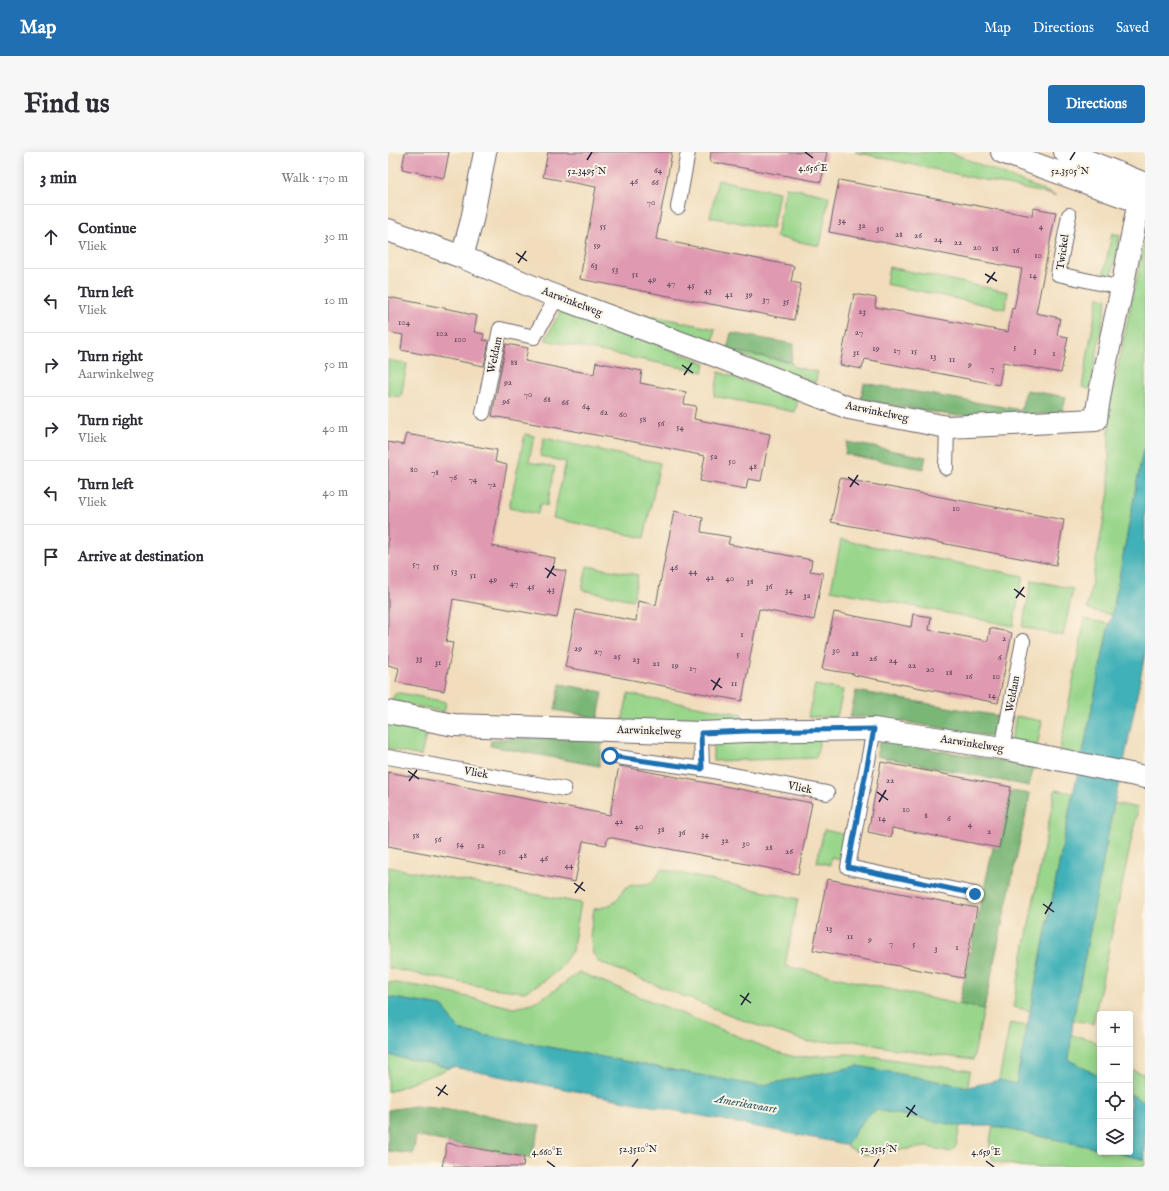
<!DOCTYPE html>
<html lang="en">
<head>
<meta charset="utf-8">
<style>
	body { margin:0; font-family:"IM FELL English",serif; background:#f7f7f7; color:#2b2b33 }
	.controls { position:absolute; right:12px; bottom:12px; display:grid; overflow:hidden; border-radius:4px; box-shadow:0 2px 10px #0003 }
	.controls button { width:36px; height:36px; display:grid; place-items:center; padding:0; border:0; border-bottom:1px solid #e1e1e2; background:#fff; color:#2b2b33; font:20px sans-serif }
	.stop { position:absolute; width:12px; height:12px; margin:-9px; border:3px solid #1f6fb2; border-radius:50%; background:#fff }
	.stop.end { background:#1f6fb2; border-color:#fff; box-shadow:0 1px 4px #0008 }
	.list { margin:0; padding:0; list-style:none }
	h2 { display:flex; justify-content:space-between; align-items:center; height:52px; margin:0; padding:0 16px; font-size:17px }
	h2 small { font-size:13px; font-weight:400; color:#7c7c81 }
	.list li { display:grid; grid-template-columns:26px 1fr auto; gap:12px; align-items:center; box-sizing:border-box; height:64px; padding:0 16px; border-top:1px solid #e1e1e2 }
	.list b { display:block; font-size:15px; white-space:nowrap }
	.list p { margin:0; font-size:13px; white-space:nowrap; color:#7c7c81 }
	.list em { font-size:13px; font-style:normal; color:#7c7c81 }
	.icon { flex:none; width:22px; height:22px; fill:none; stroke:currentColor; stroke-width:2; stroke-linecap:round; stroke-linejoin:round }
	.map { position:relative; flex:none; width:757px; height:1015px; overflow:hidden; border-radius:4px }
	header { display:flex; align-items:center; gap:24px; box-sizing:border-box; height:56px; padding:0 20px; background:#1f6fb2; color:#fff }
	header strong { font-size:19px }
	nav { display:flex; gap:22px; margin-inline-start:auto; font-size:14px }
	.intro { display:flex; align-items:center; justify-content:space-between; box-sizing:border-box; height:96px; padding:0 24px }
	h1 { margin:0; font-size:28px }
	.button { padding:10px 18px; border-radius:4px; background:#1f6fb2; color:#fff; font-size:14px; font-weight:700 }
	main { display:flex; gap:24px; padding:0 24px }
	aside { flex:1; background:#fff; border-radius:4px; box-shadow:0 2px 10px #0003 }
	.map>svg:first-child { display:block }
	.green { fill:#99d68b; stroke:#5e7c63 }
	.forest { fill:#7ab777; stroke:#4e6c59 }
	.water { fill:#41b1b8; stroke:#326a7a }
	.building { fill:#df99b0 }
	.lines { fill:none; stroke-linecap:round; stroke-linejoin:round }
	.service-casing { stroke:#6a6368; stroke-width:16 }
	.minor-casing { stroke:#6a6368; stroke-width:24 }
	.tertiary-casing { stroke:#6a6368; stroke-width:24 }
	.service { stroke:#fff; stroke-width:14 }
	.minor { stroke:#fff; stroke-width:22 }
	.tertiary { stroke:#fff; stroke-width:22 }
	.route { stroke:#1f6fb2; stroke-width:5 }
	.ticks { fill:none; stroke:#22223b; stroke-width:1.5 }
	.labels { text-anchor:middle; dominant-baseline:central; stroke-width:4; stroke-linejoin:round; paint-order:stroke }
	.number-label { font-size:9px; fill:#514058 }
	.street-label { font-size:11px; fill:#22223b; stroke:#fcf5e5 }
	.water-label { font-size:12px; font-style:italic; fill:#2e5b6d; stroke:#fcf5e5 }
	.ticks-label { font-size:10px; text-anchor:middle; fill:#22223b; stroke:#fcf5e5; stroke-width:4; stroke-linejoin:round; paint-order:stroke }
</style>
</head>
<body>
<header>
<strong>Map</strong>
<nav><a>Map</a><a>Directions</a><a>Saved</a></nav>
</header>
<div class="intro"><h1>Find us</h1><a class="button">Directions</a></div>
<main>
<aside>
<h2>3 min<small>Walk · 170 m</small></h2>
<ul class="list">
<li><svg class="icon" aria-label="ahead" viewBox="0 0 24 24"><path d="M12 20V5M6 11l6-6 6 6"/></svg><div><b>Continue</b><p>Vliek</p></div><em>30 m</em></li>
<li><svg class="icon" aria-label="left" viewBox="0 0 24 24"><path d="M17 20v-9H6M10 6l-5 5 5 5"/></svg><div><b>Turn left</b><p>Vliek</p></div><em>10 m</em></li>
<li><svg class="icon" aria-label="right" viewBox="0 0 24 24"><path d="M7 20v-9h11M14 6l5 5-5 5"/></svg><div><b>Turn right</b><p>Aarwinkelweg</p></div><em>50 m</em></li>
<li><svg class="icon" aria-label="right" viewBox="0 0 24 24"><path d="M7 20v-9h11M14 6l5 5-5 5"/></svg><div><b>Turn right</b><p>Vliek</p></div><em>40 m</em></li>
<li><svg class="icon" aria-label="left" viewBox="0 0 24 24"><path d="M17 20v-9H6M10 6l-5 5 5 5"/></svg><div><b>Turn left</b><p>Vliek</p></div><em>40 m</em></li>
<li><svg class="icon" aria-label="arrive" viewBox="0 0 24 24"><path d="M6 21V4h12l-3 4 3 4H6"/></svg><div><b>Arrive at destination</b></div></li>
</ul>
</aside>
<div class="map">
<svg width="757" height="1015" viewBox="0 0 757 1015">
	<rect width="100%" height="100%" fill="#fcf5e5"/>
	<filter id="ink" filterUnits="userSpaceOnUse"><feTurbulence type="fractalNoise" baseFrequency=".025" numOctaves="2"/><feDisplacementMap in="SourceGraphic" scale="8" xChannelSelector="R" yChannelSelector="G"/><feConvolveMatrix kernelMatrix="1 2 1 2 8 2 1 2 1" color-interpolation-filters="sRGB"/></filter>
	<filter id="wash" filterUnits="userSpaceOnUse"><feTurbulence type="fractalNoise" baseFrequency=".012" numOctaves="4" result="noise"/><feDisplacementMap in="SourceGraphic" scale="16" xChannelSelector="R" yChannelSelector="G"/><feGaussianBlur stdDeviation="0.9" result="paint"/><feColorMatrix in="noise" values="0 0 0 0 0 0 0 0 0 0 0 0 0 0 0 0 0 1.4 0 .05"/><feComposite in="paint" operator="in"/></filter>
	<g filter="url(#wash)">
		<rect width="100%" height="100%" fill="#f1ddbc"/>
		<g class="green">
			<path d="M 467,0 L 561,0 L 669,44 Z"/>
			<path d="M 330,28 L 391,40 L 384,77 L 322,65 Z"/>
			<path d="M 398,35 L 441,44 L 432,94 L 388,85 Z"/>
			<path d="M 724,81 L 732,83 L 723,127 L 715,125 Z"/>
			<path d="M 757,86 L 757,296 L 755,298 L 724,463 L 699,457 L 721,340 L 721,255 Z"/>
			<path d="M 501,115 L 620,140 L 617,157 L 498,132 Z"/>
			<path d="M 710,145 L 719,147 L 702,237 L 694,235 Z"/>
			<path d="M 174,156 L 241,184 L 271,193 L 317,211 L 315,220 L 157,188 Z"/>
			<path d="M 256,162 L 327,177 L 325,189 L 256,168 Z"/>
			<path d="M 339,198 L 403,210 L 406,215 L 430,220 L 427,231 Z"/>
			<path d="M 0,208 L 19,212 L 13,245 L 0,243 Z"/>
			<path d="M 331,220 L 410,248 L 407,260 L 326,244 Z"/>
			<path d="M 137,282 L 146,284 L 141,310 L 167,315 L 159,354 L 152,352 L 150,362 L 121,356 Z"/>
			<path d="M 156,286 L 272,311 L 256,386 L 165,366 L 178,310 L 152,304 Z"/>
			<path d="M 453,388 L 635,424 L 625,474 L 443,438 Z"/>
			<path d="M 199,414 L 250,423 L 245,448 L 194,438 Z"/>
			<path d="M 644,428 L 685,437 L 675,484 L 634,475 Z"/>
			<path d="M 697,467 L 721,472 L 694,606 L 671,602 Z"/>
			<path d="M 427,533 L 455,538 L 449,565 L 420,565 Z"/>
			<path d="M 8,540 L 58,550 L 56,560 L 3,549 Z"/>
			<path d="M 240,542 L 354,562 L 353,568 L 234,570 Z"/>
			<path d="M 628,564 L 654,569 L 649,595 L 623,590 Z"/>
			<path d="M 0,571 L 39,579 L 33,604 L 0,597 Z"/>
			<path d="M 432,587 L 428,606 L 325,609 L 325,590 Z"/>
			<path d="M 667,638 L 685,641 L 642,859 L 625,855 Z"/>
			<path d="M 726,651 L 750,656 L 705,872 L 685,868 Z"/>
			<path d="M 436,678 L 459,683 L 454,707 L 443,705 L 442,713 L 429,710 Z"/>
			<path d="M 0,715 L 193,751 L 184,799 L 171,817 L 155,830 L 136,840 L 96,835 L 0,816 Z"/>
			<path d="M 273,717 L 410,747 L 397,814 L 564,851 L 596,857 L 585,908 L 501,896 L 466,889 L 421,890 L 362,871 L 211,810 L 205,802 L 202,784 L 206,757 C 217,755 224,754 231,745 C 233,742 234,739 236,737 C 250,726 262,742 273,717 Z"/>
			<path d="M 191,820 L 389,900 L 407,905 L 460,902 L 483,904 L 582,919 L 580,935 L 470,914 L 371,934 L 74,879 L 64,869 L 57,857 L 53,854 L 0,845 L 0,830 L 37,835 L 126,856 C 155,850 168,837 191,820 Z"/>
			<path d="M 622,871 L 639,874 L 628,932 L 611,928 Z"/>
			<path d="M 683,883 L 705,888 L 712,895 L 712,925 L 681,908 Z"/>
			<path d="M 0,903 L 62,916 L 0,940 Z"/>
			<path d="M 742,917 L 757,923 L 757,950 L 742,942 Z"/>
			<path d="M 489,958 L 572,974 L 568,994 L 563,1000 L 540,995 L 510,998 L 483,1004 L 474,1002 L 458,994 C 467,981 475,964 489,958 Z"/>
			<path d="M 605,974 L 712,997 L 712,1000 L 726,1000 L 757,1008 L 757,1015 L 637,1015 L 605,1009 C 600,997 602,987 605,974 Z"/>
		</g>
		<g class="forest">
			<path d="M 343,181 L 406,192 L 403,210 L 339,198 Z"/>
			<path d="M 476,231 L 633,258 L 638,238 L 678,245 L 674,262 L 563,263 L 473,248 Z"/>
			<path d="M 459,290 L 538,305 L 535,317 L 457,302 Z"/>
			<path d="M 172,532 L 215,540 L 210,566 L 167,558 Z"/>
			<path d="M 468,539 L 616,565 L 612,586 L 488,565 L 462,565 Z"/>
			<path d="M 134,585 L 215,587 L 211,614 L 102,594 L 103,588 Z"/>
			<path d="M 492,589 L 646,614 L 641,634 L 488,604 Z"/>
			<path d="M 623,639 L 642,642 L 596,857 L 571,852 L 608,682 L 614,680 Z"/>
			<path d="M 27,954 L 82,960 L 152,974 L 143,1006 L 28,984 L 25,1002 L 0,999 L 0,958 Z"/>
		</g>
		<g class="water">
			<path d="M 757,296 L 757,502 L 735,615 L 726,651 L 685,868 L 681,908 L 712,925 L 712,997 L 605,974 L 572,974 L 489,958 C 475,964 467,981 458,994 L 456,992 L 65,915 L 62,916 L 0,903 L 0,845 L 53,854 L 57,857 L 64,869 L 74,879 L 371,934 L 470,914 L 580,935 L 611,928 L 628,932 L 685,641 L 694,606 L 721,472 L 724,463 L 755,298 Z"/>
			<path d="M 742,942 L 757,950 L 757,1008 L 726,1000 L 742,1000 Z"/>
		</g>
		<g id="blocks">
			<g class="building">
				<path d="M 17,0 L 61,0 L 56,26 L 14,17 Z"/>
				<path d="M 160,0 L 284,0 L 268,87 L 406,114 L 403,130 L 413,132 L 406,168 L 192,127 L 208,35 L 155,25 Z"/>
				<path d="M 323,0 L 439,0 L 433,30 L 322,10 Z"/>
				<path d="M 451,28 L 644,64 L 645,56 L 668,60 L 648,161 L 672,166 L 669,183 L 680,185 L 673,221 L 615,210 L 611,233 L 477,207 L 474,217 L 452,213 L 466,142 L 488,146 L 487,155 L 620,180 L 624,156 L 626,157 L 634,117 L 441,80 Z"/>
				<path d="M 0,145 L 76,160 L 76,161 L 89,164 L 86,180 L 96,182 L 95,188 L 101,189 L 96,214 L 13,198 L 15,183 L 0,180 Z"/>
				<path d="M 118,192 L 140,196 L 137,209 L 176,217 L 206,222 L 208,210 L 254,219 L 252,231 L 298,240 L 296,252 L 308,254 L 306,267 L 382,282 L 373,329 L 360,327 L 358,337 L 312,329 L 317,304 L 268,294 L 104,264 Z"/>
				<path d="M 18,282 L 109,298 L 107,310 L 119,313 L 104,394 L 167,406 L 165,417 L 178,419 L 169,466 L 65,447 L 58,490 L 65,491 L 56,539 L 8,530 L 11,516 L 0,513 L 0,290 L 15,293 Z"/>
				<path d="M 452,326 L 676,368 L 668,413 L 443,370 Z"/>
				<path d="M 286,359 L 315,366 L 313,380 L 342,385 L 340,392 L 424,408 L 422,419 L 435,421 L 426,468 L 371,457 L 354,549 L 177,515 L 188,458 L 248,469 L 250,449 L 268,453 Z"/>
				<path d="M 446,460 L 523,475 L 525,462 L 543,465 L 541,478 L 600,489 L 602,476 L 624,481 L 610,551 L 466,523 L 466,522 L 434,517 Z"/>
				<path d="M 493,610 L 623,635 L 611,696 L 504,676 L 503,685 L 480,680 Z"/>
				<path d="M 231,614 L 424,651 L 410,722 L 220,685 L 218,693 L 195,689 L 187,730 L 0,694 L 0,620 L 222,663 Z"/>
				<path d="M 439,727 L 589,756 L 575,826 L 425,798 Z"/>
				<path d="M 59,991 L 136,1005 L 135,1015 L 54,1015 Z"/>
			</g>
		</g>
	</g>
	<g filter="url(#ink)">
		<use href="#blocks" fill-opacity="0" stroke="#6a6368" stroke-width="1"/>
		<g class="lines">
			<g class="service-casing">
				<g id="service">
					<path d="M 290,55 L 300,0"/>
					<path d="M 681,63 L 670,122 L 734,136"/>
					<path d="M 95,261 L 112,177 L 146,185 L 169,145"/>
					<path d="M 558,316 L 559,275"/>
					<path d="M 486,577 L 460,715 L 587,742"/>
					<path d="M 313,581 L 314,617"/>
					<path d="M 614,596 L 635,489"/>
					<path d="M 222,604 L 314,617 L 439,641"/>
					<path d="M 0,605 L 176,637"/>
				</g>
			</g>
			<g class="minor-casing">
				<g id="minor">
					<path d="M 0,78 L 74,105 L 169,145 L 326,203 L 461,256 L 559,275 L 708,268 C 713,224 725,180 734,136 C 741,101 747,66 755,32"/>
					<path d="M 74,105 L 84,68 L 97,0"/>
					<path d="M 0,560 L 66,573 L 313,581 L 359,579 L 486,577 L 614,596 L 757,625"/>
				</g>
			</g>
			<g class="tertiary-casing">
				<g id="tertiary">
					<path d="M 614,0 L 757,52"/>
					<path d="M 677,0 L 757,32"/>
				</g>
			</g>
			<use href="#service" class="service"/>
			<use href="#minor" class="minor"/>
			<use href="#tertiary" class="tertiary"/>
		</g>
	</g>
	<g class="lines" filter="url(#ink)">
		<path class="route" d="M 222,604 L 314,617 L 313,581 L 359,579 L 486,577 L 460,715 L 587,742"/>
	</g>
	<path class="ticks" d="M 417,0 L 425,6M 199,8 L 204,0M 682,8 L 687,0M 128,101 L 139,109M 130,111 L 138,99M 597,122 L 609,129M 599,131 L 607,120M 294,213 L 305,221M 296,223 L 304,211M 460,325 L 471,333M 462,335 L 470,323M 157,416 L 168,424M 159,426 L 166,414M 626,437 L 637,445M 628,446 L 636,435M 323,528 L 334,536M 325,538 L 332,526M 20,619 L 31,627M 21,629 L 29,618M 489,640 L 500,648M 491,650 L 498,638M 186,731 L 197,739M 187,741 L 195,730M 655,752 L 666,760M 657,762 L 664,750M 352,843 L 363,851M 353,853 L 361,841M 48,935 L 60,943M 50,944 L 58,933M 518,955 L 529,963M 519,965 L 527,953M 159,1009 L 167,1015M 598,1009 L 606,1015M 244,1015 L 250,1007M 486,1015 L 491,1007"/>
	<g class="labels">
		<g class="number-label">
			<text x="270" y="18">64</text>
			<text x="246" y="29">46</text>
			<text x="267" y="30">66</text>
			<text x="263" y="50">70</text>
			<text x="454" y="68">34</text>
			<text x="474" y="73">32</text>
			<text x="215" y="74">55</text>
			<text x="653" y="74">4</text>
			<text x="492" y="76">30</text>
			<text x="511" y="82">28</text>
			<text x="530" y="83">26</text>
			<text x="550" y="87">24</text>
			<text x="570" y="90">22</text>
			<text x="209" y="93">59</text>
			<text x="589" y="95">20</text>
			<text x="607" y="96">18</text>
			<text x="628" y="98">16</text>
			<text x="650" y="103">10</text>
			<text x="206" y="113">63</text>
			<text x="227" y="117">53</text>
			<text x="247" y="122">51</text>
			<text x="645" y="123">14</text>
			<text x="264" y="127">49</text>
			<text x="283" y="131">47</text>
			<text x="303" y="133">45</text>
			<text x="320" y="138">43</text>
			<text x="341" y="142">41</text>
			<text x="361" y="142">39</text>
			<text x="378" y="147">37</text>
			<text x="398" y="149">35</text>
			<text x="474" y="159">23</text>
			<text x="16" y="170">104</text>
			<text x="471" y="180">27</text>
			<text x="54" y="181">102</text>
			<text x="72" y="187">100</text>
			<text x="627" y="195">5</text>
			<text x="488" y="196">19</text>
			<text x="509" y="198">17</text>
			<text x="647" y="198">3</text>
			<text x="526" y="199">15</text>
			<text x="468" y="200">31</text>
			<text x="666" y="201">1</text>
			<text x="545" y="204">13</text>
			<text x="564" y="207">11</text>
			<text x="126" y="210">88</text>
			<text x="582" y="212">9</text>
			<text x="604" y="216">7</text>
			<text x="120" y="230">92</text>
			<text x="140" y="242">70</text>
			<text x="159" y="247">68</text>
			<text x="118" y="249">96</text>
			<text x="177" y="250">66</text>
			<text x="198" y="254">64</text>
			<text x="216" y="260">62</text>
			<text x="235" y="262">60</text>
			<text x="255" y="267">58</text>
			<text x="273" y="271">56</text>
			<text x="292" y="275">54</text>
			<text x="326" y="304">52</text>
			<text x="344" y="309">50</text>
			<text x="365" y="314">48</text>
			<text x="26" y="317">80</text>
			<text x="47" y="320">78</text>
			<text x="65" y="325">76</text>
			<text x="85" y="327">74</text>
			<text x="104" y="332">72</text>
			<text x="568" y="356">10</text>
			<text x="28" y="412">57</text>
			<text x="48" y="414">55</text>
			<text x="286" y="415">46</text>
			<text x="66" y="419">53</text>
			<text x="305" y="419">44</text>
			<text x="85" y="423">51</text>
			<text x="322" y="425">42</text>
			<text x="342" y="426">40</text>
			<text x="105" y="427">49</text>
			<text x="362" y="429">38</text>
			<text x="126" y="431">47</text>
			<text x="143" y="434">45</text>
			<text x="381" y="434">36</text>
			<text x="163" y="437">43</text>
			<text x="401" y="438">34</text>
			<text x="419" y="443">32</text>
			<text x="354" y="482">1</text>
			<text x="616" y="486">2</text>
			<text x="190" y="496">29</text>
			<text x="448" y="498">30</text>
			<text x="210" y="499">27</text>
			<text x="467" y="501">28</text>
			<text x="350" y="502">5</text>
			<text x="229" y="504">25</text>
			<text x="612" y="505">6</text>
			<text x="31" y="506">33</text>
			<text x="485" y="506">26</text>
			<text x="248" y="507">23</text>
			<text x="505" y="508">24</text>
			<text x="50" y="510">31</text>
			<text x="268" y="511">21</text>
			<text x="287" y="513">19</text>
			<text x="524" y="513">22</text>
			<text x="305" y="516">17</text>
			<text x="542" y="517">20</text>
			<text x="561" y="520">18</text>
			<text x="581" y="524">16</text>
			<text x="608" y="524">10</text>
			<text x="346" y="531">11</text>
			<text x="604" y="543">14</text>
			<text x="502" y="628">22</text>
			<text x="518" y="657">10</text>
			<text x="538" y="663">8</text>
			<text x="494" y="666">14</text>
			<text x="561" y="666">6</text>
			<text x="231" y="669">42</text>
			<text x="582" y="672">4</text>
			<text x="251" y="674">40</text>
			<text x="273" y="677">38</text>
			<text x="601" y="679">2</text>
			<text x="294" y="680">36</text>
			<text x="317" y="682">34</text>
			<text x="28" y="683">58</text>
			<text x="50" y="687">56</text>
			<text x="337" y="688">32</text>
			<text x="358" y="691">30</text>
			<text x="72" y="692">54</text>
			<text x="93" y="693">52</text>
			<text x="381" y="695">28</text>
			<text x="114" y="699">50</text>
			<text x="401" y="699">26</text>
			<text x="135" y="703">48</text>
			<text x="156" y="706">46</text>
			<text x="181" y="713">44</text>
			<text x="441" y="776">13</text>
			<text x="462" y="784">11</text>
			<text x="482" y="787">9</text>
			<text x="503" y="791">7</text>
			<text x="526" y="792">5</text>
			<text x="569" y="795">1</text>
			<text x="548" y="796">3</text>
		</g>
		<g class="street-label">
			<text transform="translate(675 100) rotate(-82)">Twickel</text>
			<text transform="translate(184 150) rotate(21)">Aarwinkelweg</text>
			<text transform="translate(107 203) rotate(-78)">Weldam</text>
			<text transform="translate(489 260) rotate(12)">Aarwinkelweg</text>
			<text transform="translate(625 542) rotate(-79)">Weldam</text>
			<text transform="translate(261 579) rotate(2)">Aarwinkelweg</text>
			<text transform="translate(584 592) rotate(9)">Aarwinkelweg</text>
			<text transform="translate(88 621) rotate(10)">Vliek</text>
			<text transform="translate(412 636) rotate(11)">Vliek</text>
		</g>
		<g class="water-label">
			<text transform="translate(358 952) rotate(10)">Amerikavaart</text>
		</g>
	</g>
	<g class="ticks-label">
		<text x="425" y="19">4.656°E</text>
		<text x="199" y="22">52.3495°N</text>
		<text x="682" y="22">52.3505°N</text>
		<text x="250" y="1000">52.3510°N</text>
		<text x="491" y="1000">52.3515°N</text>
		<text x="159" y="1003">4.660°E</text>
		<text x="598" y="1003">4.659°E</text>
	</g>
</svg>
<div class="controls">
<button>+</button>
<button>−</button>
<button><svg class="icon" aria-label="locate" viewBox="0 0 24 24"><circle cx="12" cy="12" r="6"/><path d="M12 2v4M12 18v4M2 12h4M18 12h4"/></svg></button>
<button><svg class="icon" aria-label="layers" viewBox="0 0 24 24"><path d="M12 4l9 5-9 5-9-5zM3 14l9 5 9-5"/></svg></button>
</div>
<div class="stop" style="left:222px;top:604px"></div>
<div class="stop end" style="left:587px;top:742px"></div>
</div>
</main>
</body>
</html>
